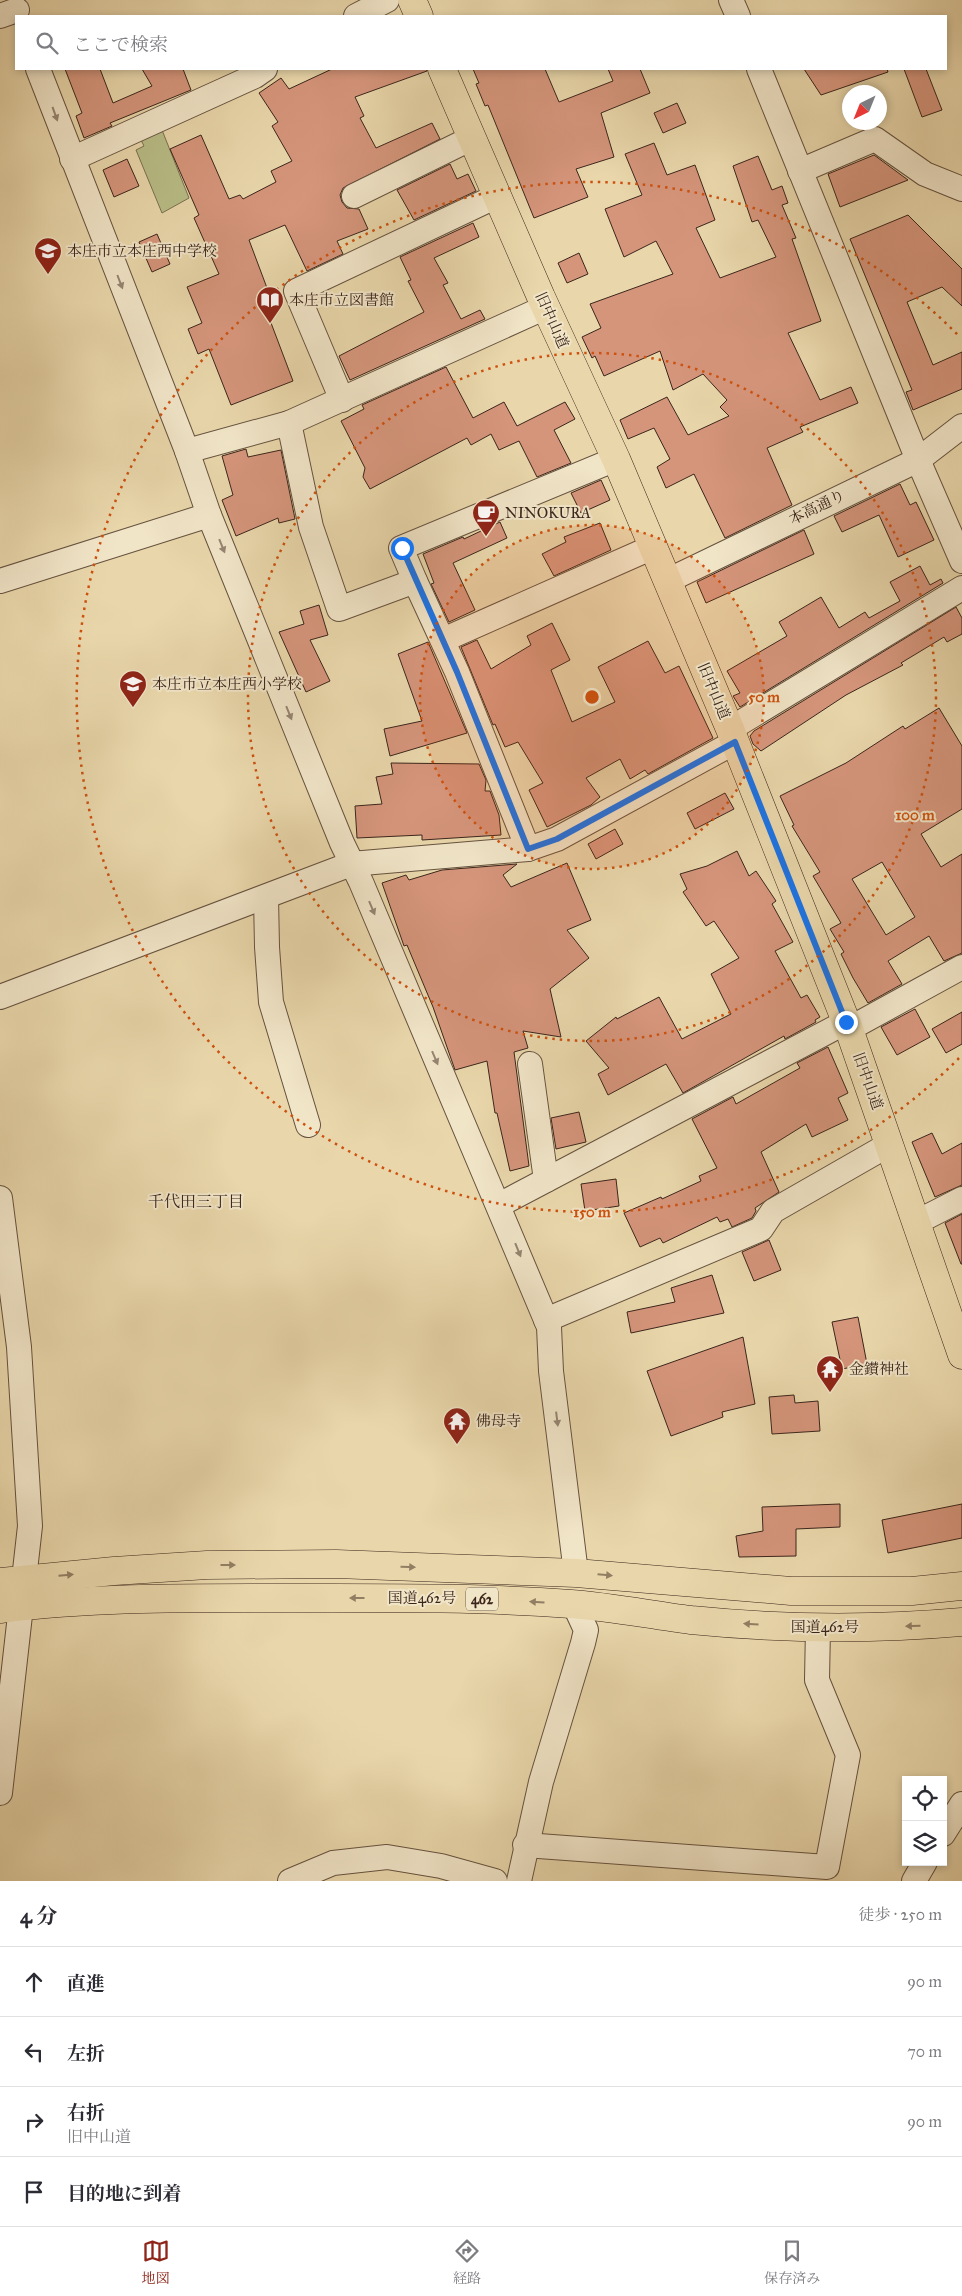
<!DOCTYPE html>
<html lang="ja">
<head>
<meta charset="utf-8">
<style>
	body { margin:0; font-family:"IM FELL Great Primer","Noto Serif JP",serif; background:#f2f2f3; color:#2b2b33 }
	.controls { position:absolute; right:15px; bottom:15px; display:grid; overflow:hidden; border-radius:0px; box-shadow:0 2px 8px #0003 }
	.controls button { width:45px; height:45px; display:grid; place-items:center; padding:0; border:0; border-bottom:1px solid #e1e1e2; background:#fff; color:#2b2b33; font:25px sans-serif }
	.compass { position:absolute; left:842px; top:85px; width:45px; height:45px; border-radius:50%; background:#fff; box-shadow:0 2px 8px #0003; rotate:223deg }
	.stop { position:absolute; width:15px; height:15px; margin:-11px; border:4px solid #1a73e8; border-radius:50%; background:#fff }
	.stop.end { background:#1a73e8; border-color:#fff; box-shadow:0 1px 5px #0008 }
	.list { margin:0; padding:0; list-style:none }
	h2 { display:flex; justify-content:space-between; align-items:center; height:65px; margin:0; padding:0 20px; font-size:21px }
	h2 small { font-size:16px; font-weight:400; color:#7c7c81 }
	.list li { display:grid; grid-template-columns:32px 1fr auto; gap:15px; align-items:center; box-sizing:border-box; height:70px; padding:0 20px; border-top:1px solid #e1e1e2 }
	.list b { display:block; font-size:19px; white-space:nowrap }
	.list p { margin:0; font-size:16px; white-space:nowrap; color:#7c7c81 }
	.list em { font-size:16px; font-style:normal; color:#7c7c81 }
	.icon { flex:none; width:28px; height:28px; fill:none; stroke:currentColor; stroke-width:2; stroke-linecap:round; stroke-linejoin:round }
	.map { position:relative; flex:none; width:962px; height:1881px; overflow:hidden }
	.search { position:absolute; background:#fff; box-shadow:0 2px 8px #0003; left:15px; right:15px; top:15px; height:55px; display:flex; align-items:center; gap:12px; box-sizing:border-box; padding:0 18px; border-radius:0px; color:#7c7c81; font-size:19px }
	.sheet { height:345px; background:#fff }
	nav { display:flex; justify-content:space-around; align-items:center; box-sizing:border-box; height:70px; border-top:1px solid #e1e1e2; background:#fff; font-size:14px; color:#7c7c81 }
	nav a { display:grid; justify-items:center; gap:2px }
	nav .on { color:#8f2418 }
	.map>svg:first-child { display:block }
	.green { fill:#b9bd87; stroke:#7a7151 }
	.building { fill:#d5957b; stroke:#3b251b; fill-rule:evenodd }
	.lines { fill:none; stroke-linecap:round; stroke-linejoin:round }
	.minor-casing { stroke:#66523f; stroke-width:26 }
	.major-casing { stroke:#3b251b; stroke-width:29 }
	.highway-casing { stroke:#3b251b; stroke-width:29 }
	.minor { stroke:#f1e5c8; stroke-width:24 }
	.major { stroke:#e9d7ab; stroke-width:28 }
	.highway { stroke:#e9d7ab; stroke-width:28 }
	.oneway { fill:#968572 }
	.oneway2 { fill:#927e63 }
	.route { stroke:#1a73e8; stroke-width:6 }
	.ring { fill:none; stroke:#ce510e; stroke-width:2.5; stroke-dasharray:2.5 5 }
	.labels { text-anchor:middle; dominant-baseline:central; stroke-width:4; stroke-linejoin:round; paint-order:stroke }
	.shield { fill:#f1e5c8; stroke:#725f4f; stroke-width:1 }
	.shield-label { font-size:14px; font-weight:bold; fill:#3b251b }
	.poi-label { font-size:15px; fill:#3b251b; stroke:#f1e5c8; text-anchor:start }
	.street-label { font-size:15px; fill:#3b251b; stroke:#f1e5c8 }
	.neighbourhood-label { font-size:16px; fill:#3b251b; stroke:#f1e5c8 }
	.centre { fill:#ce510e; stroke:#f1e5c8; stroke-width:2.5 }
	.ring-label { font-size:15px; text-anchor:middle; font-weight:bold; fill:#ce510e; stroke:#f1e5c8; stroke-width:4; stroke-linejoin:round; paint-order:stroke }
</style>
</head>
<body>
<div class="map">
<svg width="962" height="1881" viewBox="0 0 962 1881">
	<rect width="100%" height="100%" fill="#e9d7ab"/>
	<filter id="stains"><feTurbulence type="fractalNoise" baseFrequency=".004" numOctaves="4"/><feColorMatrix values="0 0 0 0 .2 0 0 0 0 .09 0 0 0 0 .02 0 0 0 .5 -.17"/></filter>
	<radialGradient id="worn" r=".72"><stop offset=".6" stop-color="#630" stop-opacity="0"/><stop offset="1" stop-color="#630" stop-opacity=".3"/></radialGradient>
	<path class="green" d="M 162,130 L 189,198 L 162,213 L 136,150 L 144,146 L 141,140 Z"/>
	<g class="building">
		<path d="M 65,69 L 100,69 L 113,103 L 152,86 L 142,69 L 183,69 L 191,90 L 110,123 L 112,126 L 84,138 L 76,116 L 82,113 Z"/>
		<path d="M 332,69 L 427,69 L 427,71 L 355,97 L 364,116 L 360,118 L 376,148 L 432,123 L 440,139 L 343,188 L 340,195 L 342,202 L 347,208 L 359,209 L 368,229 L 337,241 L 343,254 L 307,271 L 285,225 L 249,240 L 273,304 L 265,307 L 293,381 L 231,405 L 209,349 L 198,354 L 188,329 L 202,323 L 187,287 L 219,274 L 194,218 L 199,215 L 170,149 L 201,135 L 229,199 L 240,195 L 243,199 L 276,182 L 271,171 L 292,161 L 272,126 L 278,122 L 259,93 L 281,78 L 289,89 Z"/>
		<path d="M 473,69 L 545,69 L 559,102 L 613,81 L 608,69 L 640,69 L 650,93 L 601,113 L 614,157 L 576,169 L 588,197 L 534,218 L 488,105 L 485,106 L 476,84 L 479,83 Z"/>
		<path d="M 804,69 L 887,69 L 888,72 L 821,95 Z"/>
		<path d="M 904,69 L 926,69 L 942,110 L 922,117 Z"/>
		<path d="M 677,103 L 686,123 L 663,133 L 654,113 Z"/>
		<path d="M 654,143 L 667,175 L 695,165 L 715,220 L 696,228 L 720,278 L 776,257 L 758,220 L 752,222 L 733,166 L 758,156 L 772,190 L 782,186 L 788,203 L 782,205 L 796,238 L 792,239 L 821,321 L 788,333 L 820,400 L 851,387 L 858,403 L 800,427 L 803,432 L 767,448 L 792,505 L 725,538 L 694,474 L 666,488 L 657,467 L 670,459 L 654,428 L 628,439 L 620,420 L 667,397 L 688,435 L 729,416 L 720,407 L 727,400 L 703,374 L 673,390 L 660,351 L 604,376 L 595,356 L 592,358 L 582,337 L 601,328 L 590,304 L 673,274 L 656,241 L 624,257 L 605,209 L 642,195 L 625,154 Z"/>
		<path d="M 874,155 L 908,180 L 840,207 L 828,174 Z"/>
		<path d="M 127,159 L 139,186 L 114,197 L 103,170 Z"/>
		<path d="M 450,164 L 457,179 L 468,174 L 476,191 L 414,220 L 397,190 Z"/>
		<path d="M 908,215 L 962,269 L 962,306 L 942,287 L 907,302 L 933,365 L 962,352 L 962,389 L 913,410 L 906,392 L 912,390 L 850,239 Z"/>
		<path d="M 473,223 L 479,237 L 434,258 L 448,283 L 443,285 L 461,319 L 480,310 L 485,319 L 350,380 L 339,356 L 424,312 L 408,281 L 411,280 L 400,257 Z"/>
		<path d="M 157,234 L 170,264 L 152,272 L 139,242 Z"/>
		<path d="M 579,253 L 588,274 L 567,283 L 558,263 Z"/>
		<path d="M 446,367 L 473,418 L 504,402 L 517,426 L 565,402 L 575,419 L 554,430 L 571,463 L 537,477 L 519,441 L 499,450 L 491,434 L 471,445 L 467,438 L 370,489 L 363,477 L 365,468 L 341,421 L 364,409 L 362,405 Z"/>
		<path d="M 246,449 L 248,457 L 281,450 L 295,519 L 279,523 L 278,518 L 236,536 L 222,500 L 233,495 L 222,456 Z"/>
		<path d="M 601,480 L 610,500 L 581,513 L 571,493 Z"/>
		<path d="M 900,484 L 910,505 L 916,502 L 934,540 L 898,557 L 879,515 L 842,532 L 834,516 Z"/>
		<path d="M 500,522 L 507,538 L 453,563 L 475,610 L 449,622 L 431,584 L 434,583 L 423,554 L 463,537 L 464,539 Z"/>
		<path d="M 600,523 L 611,550 L 554,576 L 542,554 L 566,542 L 564,537 Z"/>
		<path d="M 804,530 L 814,554 L 706,603 L 697,582 Z"/>
		<path d="M 920,566 L 930,585 L 941,579 L 943,583 L 740,707 L 733,696 L 740,693 L 727,671 L 787,636 L 779,622 L 821,597 L 839,628 L 865,612 L 869,618 L 900,601 L 890,582 Z"/>
		<path d="M 319,605 L 328,635 L 310,640 L 330,681 L 306,692 L 279,632 L 304,624 L 300,611 Z"/>
		<path d="M 956,607 L 962,618 L 962,634 L 947,642 L 944,637 L 901,663 L 903,665 L 846,695 L 761,751 L 753,744 L 750,736 L 754,731 Z"/>
		<path d="M 552,623 L 570,660 L 551,670 L 572,722 L 615,702 L 598,667 L 648,641 L 665,673 L 679,666 L 713,738 L 648,774 L 645,770 L 630,779 L 620,759 L 586,778 L 600,797 L 591,805 L 547,827 L 529,790 L 543,783 L 518,742 L 505,747 L 495,724 L 493,725 L 461,647 L 477,640 L 491,669 L 531,645 L 527,636 Z"/>
		<path d="M 428,642 L 467,733 L 390,756 L 384,729 L 422,721 L 398,654 Z"/>
		<path d="M 939,708 L 962,746 L 962,809 L 921,834 L 941,867 L 962,854 L 962,953 L 944,961 L 929,936 L 888,961 L 902,984 L 868,1003 L 853,978 L 841,954 L 844,952 L 830,929 L 841,923 L 813,876 L 820,872 L 792,826 L 794,825 L 780,796 L 846,763 L 903,726 L 905,729 ZM 882,862 L 915,917 L 886,935 L 852,879 Z"/>
		<path d="M 391,763 L 479,764 L 486,780 L 485,791 L 490,791 L 499,815 L 501,835 L 422,840 L 422,835 L 357,838 L 355,806 L 382,804 L 376,777 L 393,774 Z"/>
		<path d="M 725,793 L 734,809 L 695,829 L 687,813 Z"/>
		<path d="M 615,829 L 623,844 L 596,859 L 588,844 Z"/>
		<path d="M 737,851 L 749,876 L 756,871 L 776,901 L 772,904 L 793,942 L 775,951 L 801,998 L 807,995 L 820,1017 L 815,1020 L 816,1022 L 785,1039 L 784,1036 L 683,1093 L 666,1064 L 608,1095 L 598,1074 L 609,1068 L 586,1041 L 616,1017 L 617,1019 L 659,997 L 682,1039 L 731,1014 L 711,974 L 739,958 L 714,921 L 706,926 L 683,892 L 687,889 L 680,874 L 707,866 Z"/>
		<path d="M 567,863 L 591,920 L 567,930 L 589,958 L 550,989 L 561,1037 L 523,1031 L 528,1048 L 514,1052 L 529,1166 L 510,1171 L 497,1113 L 495,1113 L 487,1061 L 455,1070 L 433,1007 L 407,945 L 404,946 L 382,883 L 406,875 L 409,880 L 442,870 L 517,864 L 503,875 L 511,887 Z"/>
		<path d="M 915,1009 L 930,1037 L 897,1055 L 881,1027 Z"/>
		<path d="M 962,1012 L 962,1044 L 946,1053 L 932,1029 Z"/>
		<path d="M 828,1047 L 848,1093 L 838,1098 L 848,1120 L 812,1137 L 806,1124 L 761,1152 L 779,1192 L 755,1208 L 756,1211 L 752,1218 L 732,1227 L 728,1219 L 720,1222 L 717,1217 L 663,1243 L 660,1238 L 640,1247 L 624,1213 L 661,1197 L 662,1199 L 701,1181 L 699,1176 L 717,1168 L 692,1119 L 733,1097 L 736,1104 L 800,1068 L 797,1063 Z"/>
		<path d="M 579,1112 L 586,1142 L 556,1149 L 551,1118 Z"/>
		<path d="M 932,1133 L 942,1154 L 962,1143 L 962,1185 L 935,1197 L 912,1142 Z"/>
		<path d="M 616,1179 L 619,1206 L 585,1211 L 581,1184 Z"/>
		<path d="M 962,1214 L 962,1264 L 961,1264 L 945,1223 Z"/>
		<path d="M 769,1240 L 781,1270 L 754,1281 L 742,1252 Z"/>
		<path d="M 712,1275 L 724,1313 L 631,1333 L 627,1312 L 675,1302 L 671,1288 Z"/>
		<path d="M 858,1317 L 867,1364 L 842,1369 L 832,1322 Z"/>
		<path d="M 743,1337 L 755,1404 L 722,1412 L 723,1417 L 671,1436 L 647,1371 Z"/>
		<path d="M 794,1395 L 795,1403 L 818,1401 L 820,1431 L 772,1434 L 769,1397 Z"/>
		<path d="M 840,1504 L 840,1527 L 796,1529 L 796,1556 L 739,1557 L 736,1536 L 763,1531 L 762,1507 Z"/>
		<path d="M 962,1504 L 962,1538 L 888,1553 L 882,1520 Z"/>
	</g>
	<g class="lines">
		<g class="minor-casing">
			<g id="minor">
				<path d="M 731,0 L 738,16"/>
				<path d="M 0,16 L 17,10"/>
				<path d="M 356,16 L 387,0"/>
				<path d="M 38,69 L 187,451 L 209,515 L 342,843 L 361,882 L 549,1327 L 551,1371 L 576,1573"/>
				<path d="M 759,69 L 918,460 L 962,561"/>
				<path d="M 72,159 L 255,76 L 265,69"/>
				<path d="M 800,171 L 875,139 L 925,174 L 962,189"/>
				<path d="M 354,196 L 472,138"/>
				<path d="M 342,400 L 296,291 L 497,196"/>
				<path d="M 289,423 L 311,527 L 339,609 L 415,581 L 457,672 L 528,849"/>
				<path d="M 187,451 L 289,423 L 546,307"/>
				<path d="M 0,581 L 209,515"/>
				<path d="M 415,581 L 401,548 L 616,459"/>
				<path d="M 667,581 L 918,460 L 962,426"/>
				<path d="M 443,640 L 653,547"/>
				<path d="M 730,729 L 962,588"/>
				<path d="M 266,897 L 267,947 L 271,1002 L 308,1125"/>
				<path d="M 0,997 L 351,864 L 528,849 L 557,839 L 735,742"/>
				<path d="M 849,1029 L 962,967"/>
				<path d="M 530,1064 L 546,1180"/>
				<path d="M 0,1198 L 19,1347 L 30,1526 L 0,1793"/>
				<path d="M 499,1205 L 846,1022"/>
				<path d="M 917,1222 L 962,1199"/>
				<path d="M 546,1320 L 761,1229 L 773,1211 L 890,1144"/>
				<path d="M 943,1834 L 962,1804"/>
				<path d="M 525,1845 L 827,1867 L 848,1755 L 817,1680 L 818,1627"/>
				<path d="M 290,1881 L 333,1863 L 387,1857 L 441,1866 L 495,1881"/>
				<path d="M 519,1881 L 541,1782 L 583,1643 L 586,1630 L 574,1604"/>
				<path d="M 914,1881 L 925,1862"/>
			</g>
		</g>
		<g class="major-casing">
			<g id="major">
				<path d="M 412,0 L 419,16"/>
				<path d="M 442,69 L 541,297 L 616,459 L 730,729 L 849,1029 L 962,1355"/>
			</g>
		</g>
		<g class="highway-casing">
			<g id="highway">
				<path d="M 0,1582 L 114,1571 L 207,1565 L 336,1564 L 576,1573 L 791,1591 L 912,1591 L 962,1586"/>
				<path d="M 0,1609 C 93,1597 187,1598 281,1598 C 378,1598 474,1597 571,1604 C 611,1607 651,1615 691,1620 C 781,1629 872,1630 962,1622"/>
			</g>
		</g>
		<use href="#minor" class="minor"/>
		<use href="#major" class="major"/>
		<use href="#highway" class="highway"/>
	</g>
	<defs><path id="oneway-solid" d="M-6-.8H1V-3.2L6.5 0L1 3.2V.8H-6Z" transform="scale(1.25)"/></defs>
	<g class="oneway">
		<use href="#oneway-solid" transform="translate(55 114) rotate(70)"/>
		<use href="#oneway-solid" transform="translate(120 282) rotate(69)"/>
		<use href="#oneway-solid" transform="translate(222 546) rotate(68)"/>
		<use href="#oneway-solid" transform="translate(289 713) rotate(68)"/>
		<use href="#oneway-solid" transform="translate(372 908) rotate(67)"/>
		<use href="#oneway-solid" transform="translate(435 1058) rotate(67)"/>
		<use href="#oneway-solid" transform="translate(518 1250) rotate(68)"/>
		<use href="#oneway-solid" transform="translate(557 1419) rotate(83)"/>
	</g>
	<g class="oneway2">
		<use href="#oneway-solid" transform="translate(228 1565)"/>
		<use href="#oneway-solid" transform="translate(408 1567) rotate(2)"/>
		<use href="#oneway-solid" transform="translate(66 1575) rotate(-5)"/>
		<use href="#oneway-solid" transform="translate(605 1575) rotate(5)"/>
		<use href="#oneway-solid" transform="translate(357 1598) rotate(180)"/>
		<use href="#oneway-solid" transform="translate(537 1602) rotate(-177)"/>
		<use href="#oneway-solid" transform="translate(751 1624) rotate(-176)"/>
		<use href="#oneway-solid" transform="translate(913 1626) rotate(178)"/>
	</g>
	<g class="lines">
		<path class="route" d="M 402,548 L 457,672 L 528,849 L 557,839 L 735,742 L 846,1022"/>
	</g>
	<circle cx="592" cy="697" r="172" fill="#ce510e" fill-opacity=".12"/>
	<g class="ring">
		<circle cx="592" cy="697" r="172"/>
		<circle cx="592" cy="697" r="344"/>
		<path d="M959 1058A515 515 0 1 1 959 336"/>
	</g>
	<defs>
		<g id="school-pin" transform="scale(1.4375)"><path d="M0 17L-7.5 6A9.5 9.5 0 1 1 7.5 6Z" fill="#8f2418" stroke="#f1e5c8"/><path d="M0-5L7-2L0 1L-7-2ZM-4 1L0 2.5L4 1V4Q0 6-4 4Z" fill="#fff"/></g>
		<g id="library-pin" transform="scale(1.4375)"><path d="M0 17L-7.5 6A9.5 9.5 0 1 1 7.5 6Z" fill="#8f2418" stroke="#f1e5c8"/><path d="M-6-4Q-3-5.5-.7-3.5V5Q-3 3-6 4ZM6-4Q3-5.5 .7-3.5V5Q3 3 6 4Z" fill="#fff"/></g>
		<g id="cafe-pin" transform="scale(1.4375)"><path d="M0 17L-7.5 6A9.5 9.5 0 1 1 7.5 6Z" fill="#8f2418" stroke="#f1e5c8"/><path d="M-5.5-4.5H6V0H3Q3 3.5 0 3.5H-2.5Q-5.5 3.5-5.5 0ZM3-3.2v2h1.7v-2ZM-6 4.5H4V6H-6Z" fill="#fff"/></g>
		<g id="temple-pin" transform="scale(1.4375)"><path d="M0 17L-7.5 6A9.5 9.5 0 1 1 7.5 6Z" fill="#8f2418" stroke="#f1e5c8"/><path d="M0-6L5-2H3V0L6.5 2.5H4V6H1.5V3h-3V6H-4V2.5H-6.5L-3 0V-2H-5Z" fill="#fff"/></g>
	</defs>
	<g fill-rule="evenodd">
		<use href="#school-pin" x="48" y="251"/>
		<use href="#library-pin" x="270" y="300"/>
		<use href="#cafe-pin" x="486" y="513"/>
		<use href="#school-pin" x="133" y="684"/>
		<use href="#temple-pin" x="830" y="1369"/>
		<use href="#temple-pin" x="457" y="1421"/>
	</g>
	<g class="labels">
		<rect class="shield" x="466" y="1587.5" width="32" height="23" rx="4"/>
		<g class="shield-label">
			<text x="482" y="1599">462</text>
		</g>
		<g class="poi-label">
			<text x="67" y="251">本庄市立本庄西中学校</text>
			<text x="289" y="300">本庄市立図書館</text>
			<text x="505" y="513">NINOKURA</text>
			<text x="152" y="684">本庄市立本庄西小学校</text>
			<text x="849" y="1369">金鑚神社</text>
			<text x="476" y="1421">佛母寺</text>
		</g>
		<g class="street-label">
			<text transform="translate(552 320) rotate(66)">旧中山道</text>
			<text transform="translate(817 507) rotate(-26)">本高通り</text>
			<text transform="translate(714 691) rotate(67)">旧中山道</text>
			<text transform="translate(868 1081) rotate(70)">旧中山道</text>
			<text x="422" y="1598">国道462号</text>
			<text x="825" y="1627">国道462号</text>
		</g>
		<g class="neighbourhood-label">
			<text x="196" y="1201">千代田三丁目</text>
		</g>
	</g>
	<circle cx="592" cy="697" r="8" class="centre"/>
	<g class="ring-label">
		<text x="764" y="702">50 m</text>
		<text x="915" y="820">100 m</text>
		<text x="592" y="1217">150 m</text>
	</g>
	<rect width="100%" height="100%" filter="url(#stains)"/>
	<rect width="100%" height="100%" fill="url(#worn)"/>
</svg>
<div class="controls">
<button><svg class="icon" aria-label="locate" viewBox="0 0 24 24"><circle cx="12" cy="12" r="6"/><path d="M12 2v4M12 18v4M2 12h4M18 12h4"/></svg></button>
<button><svg class="icon" aria-label="layers" viewBox="0 0 24 24"><path d="M12 4l9 5-9 5-9-5zM3 14l9 5 9-5"/></svg></button>
</div>
<svg class="compass" viewBox="-18 -18 36 36"><path d="M0-13l5 13h-10z" fill="#e53935"/><path d="M0 13l5-13h-10z" fill="#7c7c81"/></svg>
<div class="stop" style="left:402px;top:548px"></div>
<div class="stop end" style="left:846px;top:1022px"></div>
<div class="search"><svg class="icon" aria-label="search" viewBox="0 0 24 24"><circle cx="10" cy="10" r="6"/><path d="M15 15l6 6"/></svg>ここで検索</div>
</div>
<section class="sheet">
<h2>4 分<small>徒歩 · 250 m</small></h2>
<ul class="list">
<li><svg class="icon" aria-label="ahead" viewBox="0 0 24 24"><path d="M12 20V5M6 11l6-6 6 6"/></svg><div><b>直進</b></div><em>90 m</em></li>
<li><svg class="icon" aria-label="left" viewBox="0 0 24 24"><path d="M17 20v-9H6M10 6l-5 5 5 5"/></svg><div><b>左折</b></div><em>70 m</em></li>
<li><svg class="icon" aria-label="right" viewBox="0 0 24 24"><path d="M7 20v-9h11M14 6l5 5-5 5"/></svg><div><b>右折</b><p>旧中山道</p></div><em>90 m</em></li>
<li><svg class="icon" aria-label="arrive" viewBox="0 0 24 24"><path d="M6 21V4h12l-3 4 3 4H6"/></svg><div><b>目的地に到着</b></div></li>
</ul>
</section>
<nav>
<a class="on"><svg class="icon" aria-label="map" viewBox="0 0 24 24"><path d="M3 6l6-2 6 2 6-2v14l-6 2-6-2-6 2zM9 4v14M15 6v14"/></svg>地図</a>
<a><svg class="icon" aria-label="directions" viewBox="0 0 24 24"><path d="M12 3l9 9-9 9-9-9zM9 14v-3h6M13 9l2 2-2 2"/></svg>経路</a>
<a><svg class="icon" aria-label="saved" viewBox="0 0 24 24"><path d="M7 4h10v16l-5-4-5 4z"/></svg>保存済み</a>
</nav>
</body>
</html>
